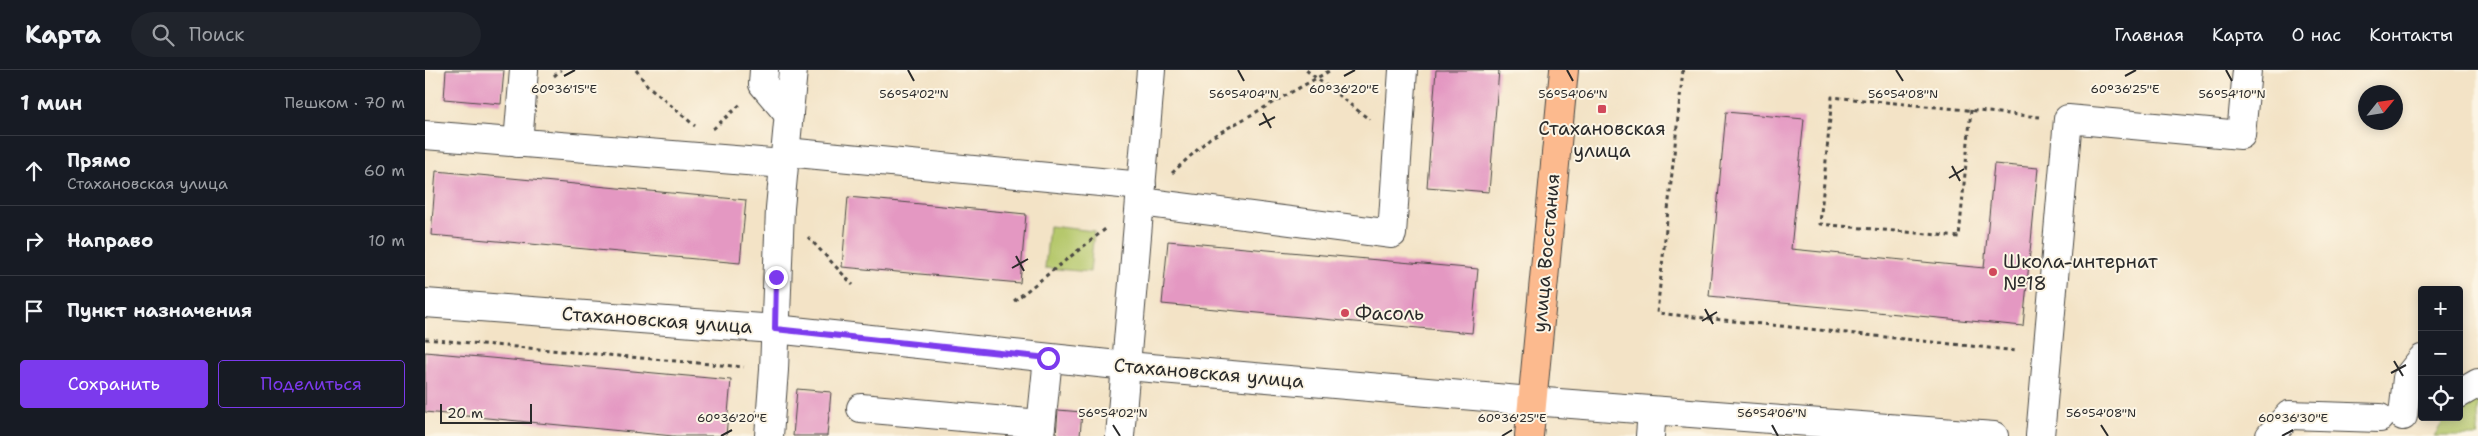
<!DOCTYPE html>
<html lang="ru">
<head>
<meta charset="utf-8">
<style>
	body { margin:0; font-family:"Shantell Sans",sans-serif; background:#20242c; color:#f1f3f6 }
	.controls { position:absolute; right:15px; bottom:15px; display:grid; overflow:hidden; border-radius:5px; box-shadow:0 2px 12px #0003 }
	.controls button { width:45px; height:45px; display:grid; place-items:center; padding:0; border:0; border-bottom:1px solid #363941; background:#171b24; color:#f1f3f6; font:25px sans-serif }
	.compass { position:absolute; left:1933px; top:15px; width:45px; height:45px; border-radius:50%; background:#171b24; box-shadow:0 2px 12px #0003; rotate:60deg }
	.scale { position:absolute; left:15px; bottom:12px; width:92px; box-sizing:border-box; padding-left:5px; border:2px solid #2b2b2b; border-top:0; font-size:14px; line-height:18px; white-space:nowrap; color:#2b2b2b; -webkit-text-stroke:4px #fcf5e5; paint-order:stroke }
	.stop { position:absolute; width:15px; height:15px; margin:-11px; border:4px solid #7c3aed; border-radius:50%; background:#fff }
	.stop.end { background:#7c3aed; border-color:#fff; box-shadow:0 1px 5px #0008 }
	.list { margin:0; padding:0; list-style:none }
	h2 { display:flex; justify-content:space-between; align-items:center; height:65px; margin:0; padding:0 20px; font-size:21px }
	h2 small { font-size:16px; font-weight:400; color:#9ea1a6 }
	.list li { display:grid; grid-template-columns:32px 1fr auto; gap:15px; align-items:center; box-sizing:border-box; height:70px; padding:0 20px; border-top:1px solid #363941 }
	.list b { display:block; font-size:19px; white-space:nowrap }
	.list p { margin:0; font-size:16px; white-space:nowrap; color:#9ea1a6 }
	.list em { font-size:16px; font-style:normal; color:#9ea1a6 }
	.actions { display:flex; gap:10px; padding:15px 20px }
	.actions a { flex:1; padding:11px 0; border:1px solid #7c3aed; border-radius:5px; text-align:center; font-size:18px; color:#7c3aed }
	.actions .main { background:#7c3aed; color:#fff }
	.icon { flex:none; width:28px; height:28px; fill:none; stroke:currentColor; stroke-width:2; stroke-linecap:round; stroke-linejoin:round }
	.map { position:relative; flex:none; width:2053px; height:366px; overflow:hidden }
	header { display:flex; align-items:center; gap:30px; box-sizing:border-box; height:70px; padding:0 25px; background:#171b24; border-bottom:1px solid #363941 }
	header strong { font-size:24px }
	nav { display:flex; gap:28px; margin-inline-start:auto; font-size:18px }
	.search { width:350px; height:45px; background:#20242c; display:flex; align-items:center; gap:12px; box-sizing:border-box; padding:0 18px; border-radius:28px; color:#9ea1a6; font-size:19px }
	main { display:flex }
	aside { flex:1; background:#171b24 }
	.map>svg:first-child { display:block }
	.green { fill:#b5c86c; stroke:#707a4c }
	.building { fill:#e498c2 }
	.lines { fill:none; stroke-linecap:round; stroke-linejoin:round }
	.minor-casing { stroke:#494742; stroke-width:30 }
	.major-casing { stroke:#494742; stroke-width:30 }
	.path { stroke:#494742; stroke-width:3; stroke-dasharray:4 4; stroke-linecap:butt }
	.minor { stroke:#fff; stroke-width:28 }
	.major { stroke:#fcba8e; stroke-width:28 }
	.route { stroke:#7c3aed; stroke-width:6 }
	.ticks { fill:none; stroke:#2b2b2b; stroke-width:2 }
	.poi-dot { fill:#d1495b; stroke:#fcf5e5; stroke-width:2 }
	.labels { text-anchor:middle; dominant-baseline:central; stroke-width:4; stroke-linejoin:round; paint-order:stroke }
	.poi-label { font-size:19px; fill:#2b2b2b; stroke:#fcf5e5; text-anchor:start }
	.street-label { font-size:19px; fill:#2b2b2b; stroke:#fcf5e5 }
	.ticks-label { font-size:12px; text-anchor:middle; fill:#2b2b2b; stroke:#fcf5e5; stroke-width:4; stroke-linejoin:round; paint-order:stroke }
</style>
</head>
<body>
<header>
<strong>Карта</strong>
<div class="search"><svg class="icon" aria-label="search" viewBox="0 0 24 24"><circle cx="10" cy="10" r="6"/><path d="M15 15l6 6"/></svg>Поиск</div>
<nav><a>Главная</a><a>Карта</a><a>О нас</a><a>Контакты</a></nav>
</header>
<main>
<aside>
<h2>1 мин<small>Пешком · 70 m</small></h2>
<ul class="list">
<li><svg class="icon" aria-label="ahead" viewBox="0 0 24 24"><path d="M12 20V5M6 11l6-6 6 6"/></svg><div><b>Прямо</b><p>Стахановская улица</p></div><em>60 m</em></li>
<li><svg class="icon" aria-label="right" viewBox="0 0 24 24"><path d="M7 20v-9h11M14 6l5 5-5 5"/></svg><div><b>Направо</b></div><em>10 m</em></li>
<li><svg class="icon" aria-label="arrive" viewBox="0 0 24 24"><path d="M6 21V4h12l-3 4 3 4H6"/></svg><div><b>Пункт назначения</b></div></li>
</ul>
<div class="actions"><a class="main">Сохранить</a><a>Поделиться</a></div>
</aside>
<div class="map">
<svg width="2053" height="366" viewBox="0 0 2053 366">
	<rect width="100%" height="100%" fill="#fcf5e5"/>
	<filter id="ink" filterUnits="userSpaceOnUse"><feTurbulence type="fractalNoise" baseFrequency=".02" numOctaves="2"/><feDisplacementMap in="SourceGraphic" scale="10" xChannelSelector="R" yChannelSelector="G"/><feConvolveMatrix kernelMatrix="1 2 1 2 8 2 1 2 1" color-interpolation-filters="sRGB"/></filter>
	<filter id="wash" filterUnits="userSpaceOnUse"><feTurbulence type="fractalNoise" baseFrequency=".0096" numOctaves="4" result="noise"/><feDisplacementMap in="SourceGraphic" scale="20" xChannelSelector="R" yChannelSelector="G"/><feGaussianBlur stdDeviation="1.12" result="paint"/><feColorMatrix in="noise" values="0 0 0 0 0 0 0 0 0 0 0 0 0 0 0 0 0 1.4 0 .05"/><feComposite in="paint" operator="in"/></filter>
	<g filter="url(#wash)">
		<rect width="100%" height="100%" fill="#f3e3c6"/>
		<g class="green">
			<path d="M 624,156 L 669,161 L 665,202 L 620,198 Z"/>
			<path d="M 2053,325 L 2053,366 L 2009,366 L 2020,349 L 2034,347 L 2034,339 Z"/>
		</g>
		<g id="blocks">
			<g class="building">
				<path d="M 21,0 L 79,0 L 76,34 L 19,29 Z"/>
				<path d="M 1011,0 L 1074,0 L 1064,122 L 1002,117 Z"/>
				<path d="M 1301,42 L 1379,49 L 1366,179 L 1559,198 L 1569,94 L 1613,98 L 1598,256 L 1284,226 Z"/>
				<path d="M 11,101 L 321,130 L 315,193 L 6,165 Z"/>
				<path d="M 423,127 L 601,144 L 595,213 L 417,197 Z"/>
				<path d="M 743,171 L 1053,199 L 1047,263 L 737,234 Z"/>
				<path d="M 0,282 L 306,310 L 301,366 L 248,366 L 0,342 Z"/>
				<path d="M 372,319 L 406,322 L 402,366 L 368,366 Z"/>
				<path d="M 633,340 L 657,342 L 655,366 L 631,366 Z"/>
			</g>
		</g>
	</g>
	<g filter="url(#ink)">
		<use href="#blocks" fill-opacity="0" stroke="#494742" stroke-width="1"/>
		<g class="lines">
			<g class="minor-casing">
				<g id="minor">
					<path d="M 339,0 L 338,14 L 364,45"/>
					<path d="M 0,65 L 359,94"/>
					<path d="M 93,73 L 99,0"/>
					<path d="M 361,82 L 717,116"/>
					<path d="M 716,132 L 967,164 L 978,0"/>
					<path d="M 0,233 L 350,259 L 702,296 L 1107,331 L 1569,366"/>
					<path d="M 2034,324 L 2053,313"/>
					<path d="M 436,338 L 616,354"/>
					<path d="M 1978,346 L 1982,308 L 1997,289"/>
					<path d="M 344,366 L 349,300 L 355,138 L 368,0"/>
					<path d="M 615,366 L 623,288"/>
					<path d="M 695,366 L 726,0"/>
					<path d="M 1225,366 L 1227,341"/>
					<path d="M 1615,366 L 1643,49 L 1816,65 L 1822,0"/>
					<path d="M 1845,366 L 1864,345 L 1955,348"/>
				</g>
			</g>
			<g class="major-casing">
				<path id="major" d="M 1104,366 L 1139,0"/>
			</g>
			<g class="path">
				<path d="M 211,0 L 222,15 L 270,56"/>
				<path d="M 881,0 L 945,50"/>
				<path d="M 1258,0 L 1232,243 L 1593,281"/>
				<path d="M 129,6 L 136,0"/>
				<path d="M 1546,40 L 1534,167 L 1395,154 L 1407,27 L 1615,47"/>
				<path d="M 288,59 L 317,33"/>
				<path d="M 747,103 L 785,68 L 906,0"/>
				<path d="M 383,167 L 428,215"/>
				<path d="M 589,231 L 683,157"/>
				<path d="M 0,269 L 319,297"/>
			</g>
			<use href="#minor" class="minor"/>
			<use href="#major" class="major"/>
		</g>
	</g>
	<g class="lines" filter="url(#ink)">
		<path class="route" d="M 351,207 L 350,259 L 623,288"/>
	</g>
	<path class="ticks" d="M 483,0 L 489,11M 813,0 L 819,11M 1142,0 L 1148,11M 1471,0 L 1478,11M 1801,0 L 1807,11M 139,6 L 150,0M 919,6 L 930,0M 1700,6 L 1711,0M 838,43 L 846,58M 834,55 L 850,47M 1527,96 L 1535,111M 1524,108 L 1539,99M 591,186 L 599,201M 587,198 L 603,189M 1280,239 L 1288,254M 1277,251 L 1292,242M 1969,291 L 1978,306M 1966,303 L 1981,295M 688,355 L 695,366M 1347,355 L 1353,366M 1676,355 L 1683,366M 296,366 L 307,360M 1077,366 L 1087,360M 1857,366 L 1868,360"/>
	<g class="poi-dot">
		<rect x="1172" y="34" width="10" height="10" rx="2.5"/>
		<circle cx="1568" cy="202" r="5"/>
		<circle cx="920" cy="243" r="5"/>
	</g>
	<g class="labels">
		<g class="poi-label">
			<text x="1177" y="58" text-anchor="middle">Стахановская<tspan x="1177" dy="22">улица</tspan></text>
			<text x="1578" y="191">Школа-интернат<tspan x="1578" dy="22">№18</tspan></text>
			<text x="930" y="243">Фасоль</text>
		</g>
		<g class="street-label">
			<text transform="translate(1121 183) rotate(-85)">улица Восстания</text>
			<text transform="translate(232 250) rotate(4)">Стахановская улица</text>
			<text transform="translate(784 303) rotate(5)">Стахановская улица</text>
		</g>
	</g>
	<g class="ticks-label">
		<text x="139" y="23">60°36'15"E</text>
		<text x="919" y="23">60°36'20"E</text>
		<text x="1700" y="23">60°36'25"E</text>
		<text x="1807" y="28">56°54'10"N</text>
		<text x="489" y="28">56°54'02"N</text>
		<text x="819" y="28">56°54'04"N</text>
		<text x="1148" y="28">56°54'06"N</text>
		<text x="1478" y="28">56°54'08"N</text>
		<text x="688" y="347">56°54'02"N</text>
		<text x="1347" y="347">56°54'06"N</text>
		<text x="1676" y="347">56°54'08"N</text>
		<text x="307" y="352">60°36'20"E</text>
		<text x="1087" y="352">60°36'25"E</text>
		<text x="1868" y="352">60°36'30"E</text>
	</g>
</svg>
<div class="controls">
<button>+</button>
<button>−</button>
<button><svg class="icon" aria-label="locate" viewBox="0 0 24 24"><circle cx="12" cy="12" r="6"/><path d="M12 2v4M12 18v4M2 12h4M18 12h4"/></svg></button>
</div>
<svg class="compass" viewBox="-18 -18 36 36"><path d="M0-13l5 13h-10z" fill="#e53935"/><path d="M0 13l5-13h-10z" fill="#9ea1a6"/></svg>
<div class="scale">20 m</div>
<div class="stop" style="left:623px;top:288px"></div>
<div class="stop end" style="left:351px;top:207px"></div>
</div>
</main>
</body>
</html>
